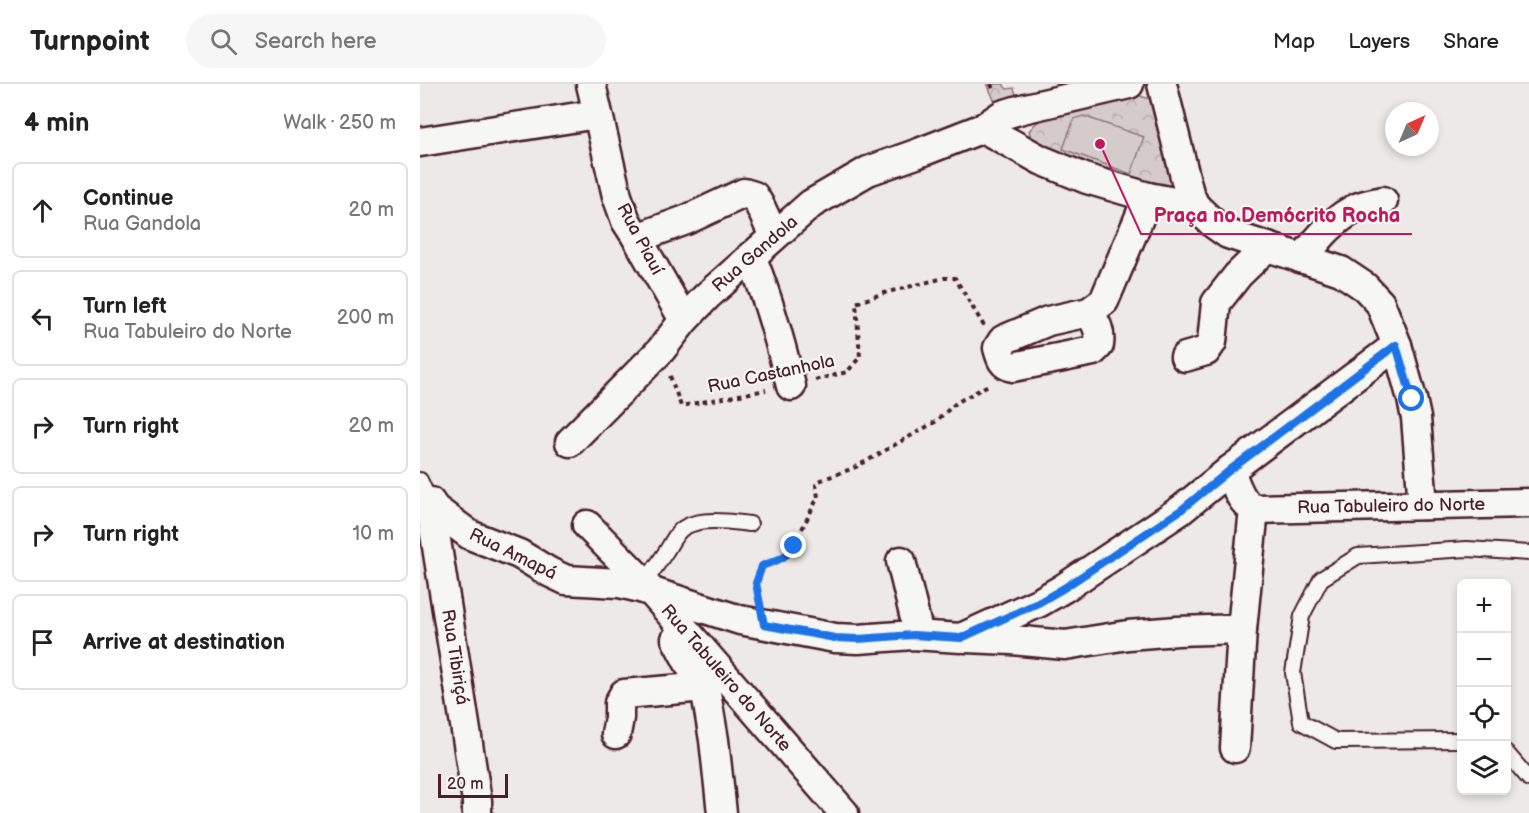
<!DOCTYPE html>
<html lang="en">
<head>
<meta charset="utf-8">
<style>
	body { margin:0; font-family:"Balsamiq Sans",sans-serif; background:#f6f6f6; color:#222 }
	.controls { position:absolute; right:18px; bottom:18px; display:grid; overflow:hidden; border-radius:9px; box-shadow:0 3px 9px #0003 }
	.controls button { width:54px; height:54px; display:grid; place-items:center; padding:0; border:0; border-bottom:2px solid #e0e0e0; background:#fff; color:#222; font:30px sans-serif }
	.compass { position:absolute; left:965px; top:18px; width:54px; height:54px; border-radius:50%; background:#fff; box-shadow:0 3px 9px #0003; rotate:44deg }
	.scale { position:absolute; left:18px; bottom:15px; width:70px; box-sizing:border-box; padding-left:6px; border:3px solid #4a1f2b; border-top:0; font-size:16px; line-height:21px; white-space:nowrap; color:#4a1f2b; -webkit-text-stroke:4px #f6f6f2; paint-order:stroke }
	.stop { position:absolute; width:18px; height:18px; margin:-14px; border:4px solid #1a73e8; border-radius:50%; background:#fff }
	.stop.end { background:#1a73e8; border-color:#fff; box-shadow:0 2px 6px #0008 }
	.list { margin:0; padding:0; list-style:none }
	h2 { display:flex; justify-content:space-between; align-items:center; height:78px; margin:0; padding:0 24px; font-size:26px }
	h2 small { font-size:20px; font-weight:400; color:#767676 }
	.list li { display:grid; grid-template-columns:39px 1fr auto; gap:18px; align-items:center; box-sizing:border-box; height:96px; margin:0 12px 12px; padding:0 12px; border:2px solid #e0e0e0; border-radius:9px }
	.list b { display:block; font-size:22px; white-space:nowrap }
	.list p { margin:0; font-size:20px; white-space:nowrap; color:#767676 }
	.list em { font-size:20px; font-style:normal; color:#767676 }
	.icon { flex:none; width:33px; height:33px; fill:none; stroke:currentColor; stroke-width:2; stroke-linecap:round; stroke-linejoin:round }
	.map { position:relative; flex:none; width:1109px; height:729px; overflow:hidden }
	header { display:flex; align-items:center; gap:36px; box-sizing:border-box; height:84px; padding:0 30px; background:#fff; border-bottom:2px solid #e0e0e0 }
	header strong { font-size:28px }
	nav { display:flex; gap:33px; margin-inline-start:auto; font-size:21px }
	.search { width:420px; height:54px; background:#f6f6f6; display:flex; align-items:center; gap:15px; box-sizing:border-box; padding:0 21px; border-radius:33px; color:#767676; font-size:22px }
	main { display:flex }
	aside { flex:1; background:#fff }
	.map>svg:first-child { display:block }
	.park { fill:url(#park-crowns); stroke:#8f757a; stroke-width:1.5 }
	.pitch { fill:#d4cbca; stroke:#8f757a; stroke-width:1.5 }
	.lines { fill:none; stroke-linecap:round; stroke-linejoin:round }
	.service-casing { stroke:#4a1f2b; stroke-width:18 }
	.minor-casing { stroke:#4a1f2b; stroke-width:33 }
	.path { stroke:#4a1f2b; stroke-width:4; stroke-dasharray:4.5 4.5; stroke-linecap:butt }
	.service { stroke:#f6f6f2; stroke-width:14 }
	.minor { stroke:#f6f6f2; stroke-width:28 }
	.route { stroke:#1a73e8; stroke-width:8 }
	.labels { text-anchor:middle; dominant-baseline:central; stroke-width:4.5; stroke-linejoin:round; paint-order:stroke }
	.street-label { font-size:18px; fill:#4a1f2b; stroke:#f6f6f2 }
	.leader { fill:none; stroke:#c2185b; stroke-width:2 }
	.callout-dot { fill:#c2185b; stroke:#f6f6f2; stroke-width:2 }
	.callout-label { font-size:20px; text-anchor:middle; font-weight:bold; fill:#c2185b; stroke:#f6f6f2; stroke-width:4.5; stroke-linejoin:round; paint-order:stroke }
</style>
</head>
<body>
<header>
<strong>Turnpoint</strong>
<div class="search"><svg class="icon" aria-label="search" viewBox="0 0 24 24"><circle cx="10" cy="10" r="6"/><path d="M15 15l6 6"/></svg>Search here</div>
<nav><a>Map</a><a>Layers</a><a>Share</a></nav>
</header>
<main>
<aside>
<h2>4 min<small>Walk · 250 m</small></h2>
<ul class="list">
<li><svg class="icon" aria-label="ahead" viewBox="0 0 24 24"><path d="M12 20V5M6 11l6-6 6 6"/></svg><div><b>Continue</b><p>Rua Gandola</p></div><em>20 m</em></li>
<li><svg class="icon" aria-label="left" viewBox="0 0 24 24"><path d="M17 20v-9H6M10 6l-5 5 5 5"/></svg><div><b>Turn left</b><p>Rua Tabuleiro do Norte</p></div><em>200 m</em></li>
<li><svg class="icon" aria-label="right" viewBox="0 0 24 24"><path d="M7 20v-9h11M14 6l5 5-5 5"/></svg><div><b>Turn right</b></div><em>20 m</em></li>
<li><svg class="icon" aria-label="right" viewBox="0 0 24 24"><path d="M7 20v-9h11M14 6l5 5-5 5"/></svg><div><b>Turn right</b></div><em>10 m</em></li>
<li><svg class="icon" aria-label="arrive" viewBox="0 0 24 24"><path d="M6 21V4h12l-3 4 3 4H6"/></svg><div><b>Arrive at destination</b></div></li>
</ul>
</aside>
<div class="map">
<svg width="1109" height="729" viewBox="0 0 1109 729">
	<defs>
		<pattern id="park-crowns" width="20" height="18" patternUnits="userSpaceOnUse" patternTransform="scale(1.5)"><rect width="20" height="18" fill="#d4cbca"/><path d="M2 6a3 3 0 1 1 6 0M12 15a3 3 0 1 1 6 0" fill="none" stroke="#b8aeae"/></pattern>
	</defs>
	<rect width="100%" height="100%" fill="#ece9e6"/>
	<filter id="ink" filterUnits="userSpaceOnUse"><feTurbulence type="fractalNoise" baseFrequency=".0167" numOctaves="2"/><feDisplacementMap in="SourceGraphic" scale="12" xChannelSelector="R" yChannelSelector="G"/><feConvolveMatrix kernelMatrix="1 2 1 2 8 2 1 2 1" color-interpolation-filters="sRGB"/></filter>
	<g filter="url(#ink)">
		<g class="park">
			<path d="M 567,0 L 584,0 L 584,2 L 587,5 L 594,4 L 597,14 L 576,20 Z"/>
			<path d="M 717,11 L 730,15 L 734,22 L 753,101 L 750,105 L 709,101 L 613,58 L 609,47 L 616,39 L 627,32 Z"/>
		</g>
		<path class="pitch" d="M 663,32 L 724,53 L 711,90 L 643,65 L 654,35 Z"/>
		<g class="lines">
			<g class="service-casing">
				<g id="service">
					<path d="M 0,396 L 10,418"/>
					<path d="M 224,499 C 231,490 237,481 243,472 C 250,463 255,448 265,443 C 282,433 312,438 330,440"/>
					<path d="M 1042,656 L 916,657 L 881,638 L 873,589 L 882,532 L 901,495 L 938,472 L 1047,465 L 1109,469"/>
					<path d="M 1086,668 L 1109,695"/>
				</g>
			</g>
			<g class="minor-casing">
				<g id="minor">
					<path d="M 171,0 L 197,112 L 206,137 L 217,154 L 264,236"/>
					<path d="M 742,0 L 769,109 L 775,122"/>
					<path d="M 563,44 L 621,76 L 667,95 L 728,113 L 775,122 L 794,140 L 808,150 L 921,187 L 945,203 L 960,219 L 977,261 L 992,315 L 996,334 L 1003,421"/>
					<path d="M 0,58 L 177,30"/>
					<path d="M 217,154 L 266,136 L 324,109 L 334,112 L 340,122 L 354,152"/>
					<path d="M 331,172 C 349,216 360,256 371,302"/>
					<path d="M 882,175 C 898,155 915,133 939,123 C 947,120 955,119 963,117"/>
					<path d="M 669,228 C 676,239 681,247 679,261 L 673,267 L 593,283 C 582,281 581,274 578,264 L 583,256 L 628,237 L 669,228 L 684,217 L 728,113"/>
					<path d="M 765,273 L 786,267 L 792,258 L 796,219 L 818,191 L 847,163"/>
					<path d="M 150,358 L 241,266 L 264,236 L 287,212 L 391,120 L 448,87 L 496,70 L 563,44 L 582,31 L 602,25 L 709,0"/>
					<path d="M 810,386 C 815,399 820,419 834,425 L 1109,419"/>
					<path d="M 0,417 L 10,418 L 15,425 L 50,451 L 99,470 L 129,488 L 146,496 L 199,499 L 220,504 L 320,536 L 415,554 L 438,555 L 493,551 L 541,554 L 620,518 L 644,504 L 761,426 L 810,386 L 977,261"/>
					<path d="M 10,418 L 57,717 L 57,729"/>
					<path d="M 167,441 L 224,499 L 424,729"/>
					<path d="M 481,477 L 499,551"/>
					<path d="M 546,554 L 592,556 L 645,561 L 708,551 L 757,547 L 822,545"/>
					<path d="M 256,555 L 272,585 L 285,603 L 294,656 L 302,729"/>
					<path d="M 196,650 L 199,634 L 199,619 L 204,610 L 285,603"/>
					<path d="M 815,664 L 822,545 L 834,425"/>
				</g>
			</g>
			<g class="path">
				<path d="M 571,0 L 574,8"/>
				<path d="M 250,292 L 261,322 L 346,306"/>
				<path d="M 395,296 L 427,288 L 440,273 L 436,219 L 464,209 L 524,194 L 535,194 L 564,242"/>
				<path d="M 339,513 L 336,499 L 342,482 L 360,475 L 370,469 L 398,413 L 396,401 L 399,397 L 436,383 L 515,338 L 536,319 L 570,300"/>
			</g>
			<use href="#service" class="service"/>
			<use href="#minor" class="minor"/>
		</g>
	</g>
	<g class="lines" filter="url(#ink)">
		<path class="route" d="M 374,462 C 367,474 355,477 342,482 L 336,499 L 344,541 L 415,554 L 438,555 L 493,551 L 541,554 L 620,518 L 644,504 L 761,426 L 810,386 L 976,261 L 992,315"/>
	</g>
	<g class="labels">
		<g class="street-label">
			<text transform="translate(220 155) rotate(62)">Rua Piauí</text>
			<text transform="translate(335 170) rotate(-41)">Rua Gandola</text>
			<text transform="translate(351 290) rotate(-12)">Rua Castanhola</text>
			<text transform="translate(971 422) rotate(-1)">Rua Tabuleiro do Norte</text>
			<text transform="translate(93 470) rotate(26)">Rua Amapá</text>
			<text transform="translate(35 573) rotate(81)">Rua Tibiriçá</text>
			<text transform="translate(306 594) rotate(49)">Rua Tabuleiro do Norte</text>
		</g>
	</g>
	<path class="leader" d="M680 60L721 150H992"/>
	<circle class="callout-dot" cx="680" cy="60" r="6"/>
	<g class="callout-label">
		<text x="857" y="138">Praça no Demócrito Rocha</text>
	</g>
</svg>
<div class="controls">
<button>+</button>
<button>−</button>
<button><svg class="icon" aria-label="locate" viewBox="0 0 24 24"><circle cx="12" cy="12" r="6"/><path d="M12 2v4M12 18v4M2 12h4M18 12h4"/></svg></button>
<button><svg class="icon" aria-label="layers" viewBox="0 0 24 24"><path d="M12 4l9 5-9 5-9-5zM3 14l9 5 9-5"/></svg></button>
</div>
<svg class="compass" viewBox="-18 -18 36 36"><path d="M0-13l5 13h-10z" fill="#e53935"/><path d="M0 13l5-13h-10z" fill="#767676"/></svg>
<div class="scale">20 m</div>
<div class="stop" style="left:992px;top:315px"></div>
<div class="stop end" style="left:374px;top:462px"></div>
</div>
</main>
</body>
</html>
